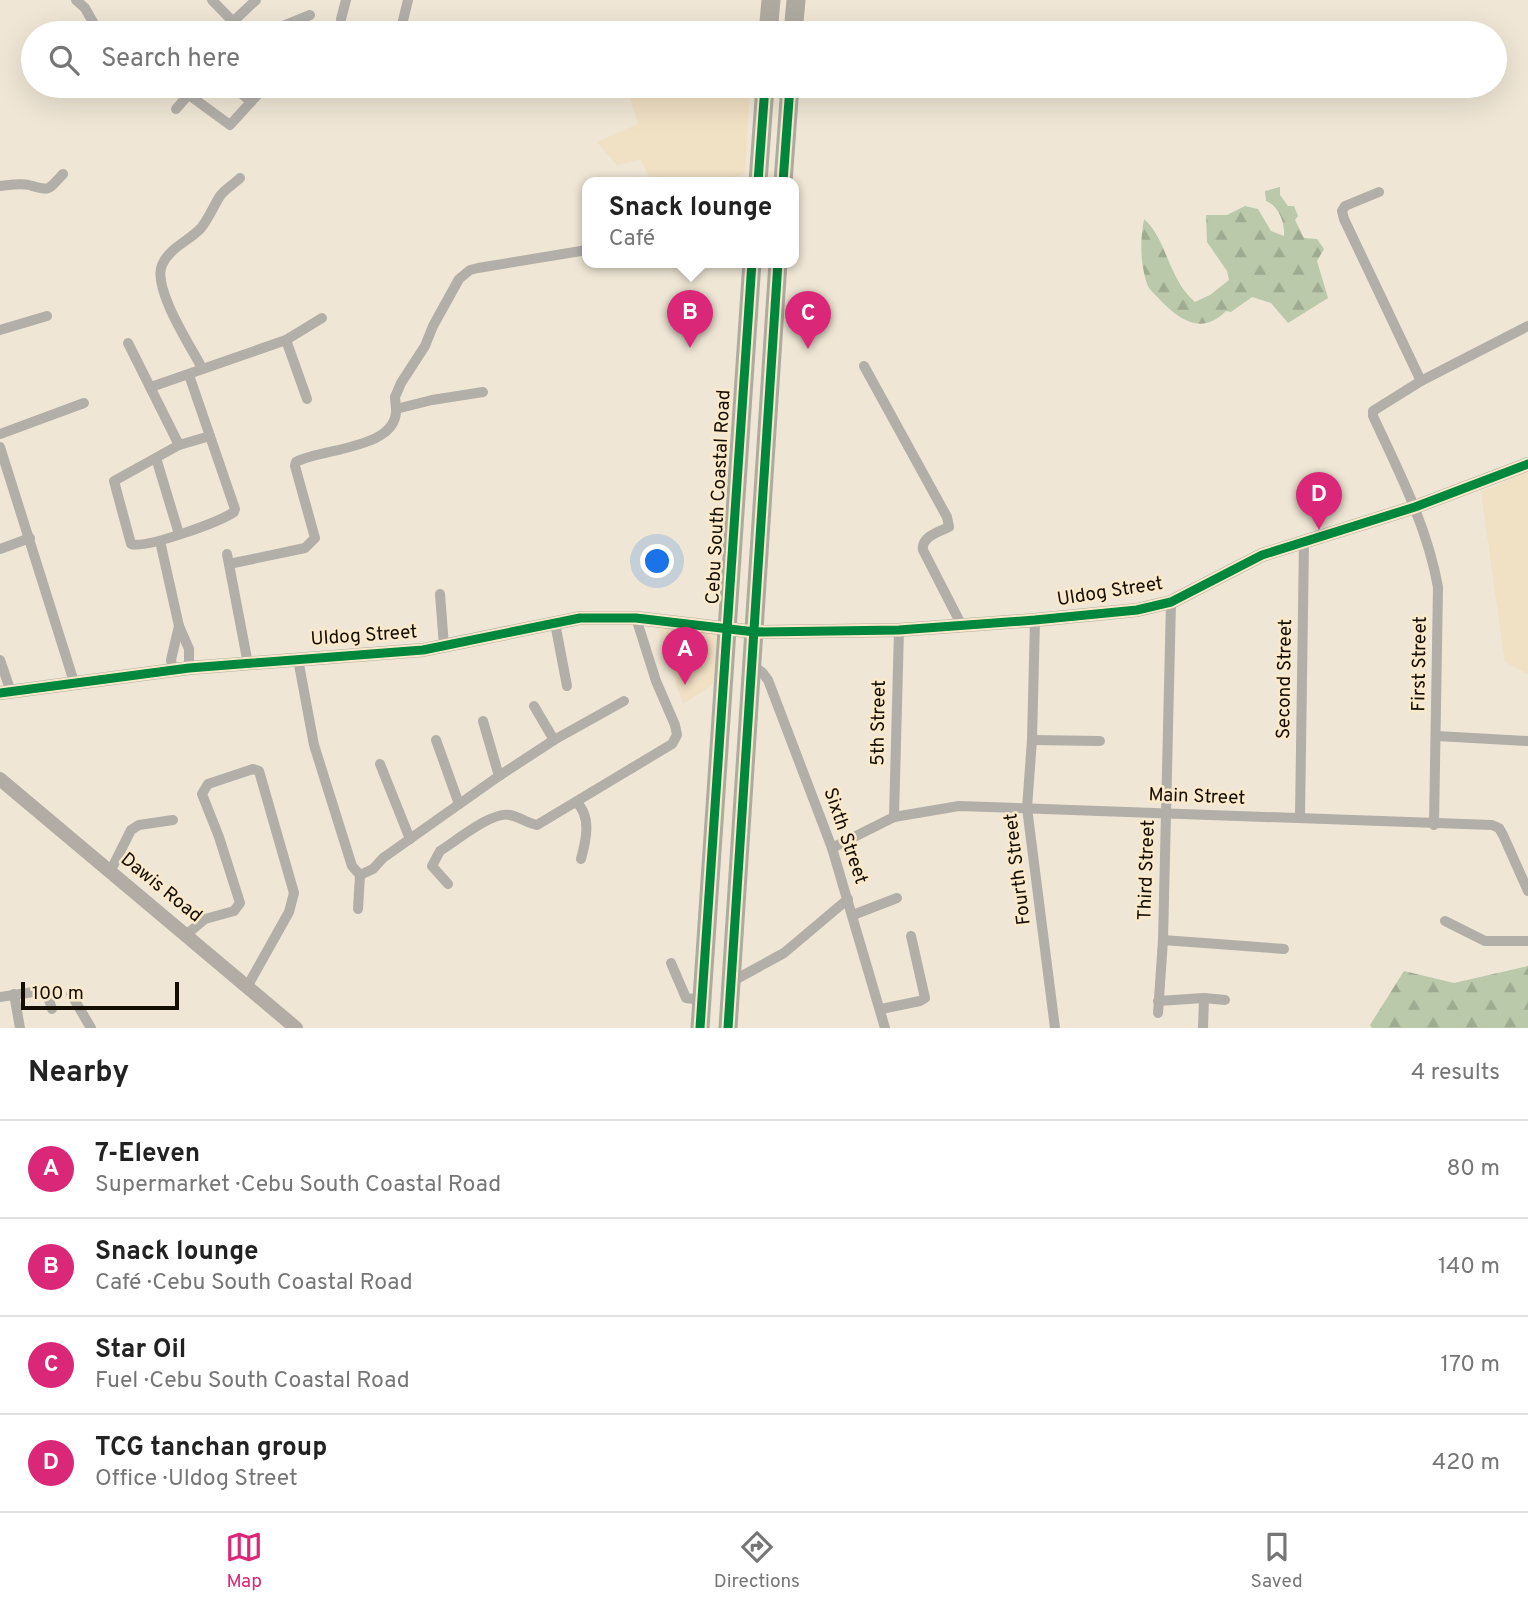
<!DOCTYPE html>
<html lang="en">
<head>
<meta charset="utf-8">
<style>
	body { margin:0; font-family:Overpass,sans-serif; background:#f6f6f6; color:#222 }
	.scale { position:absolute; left:21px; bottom:18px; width:158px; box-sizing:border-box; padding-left:7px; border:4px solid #140e04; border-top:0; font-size:19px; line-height:24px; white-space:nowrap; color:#140e04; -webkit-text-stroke:5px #fae9ca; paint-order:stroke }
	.you { position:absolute; left:658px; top:562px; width:24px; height:24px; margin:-18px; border:5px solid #fff; border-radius:50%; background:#1a73e8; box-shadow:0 0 0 10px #1a73e833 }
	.badge { display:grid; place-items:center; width:46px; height:46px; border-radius:50%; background:#db2777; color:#fff; font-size:23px; font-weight:700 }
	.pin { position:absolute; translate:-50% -58px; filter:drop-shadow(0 2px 4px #0008) }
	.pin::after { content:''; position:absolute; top:37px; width:24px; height:21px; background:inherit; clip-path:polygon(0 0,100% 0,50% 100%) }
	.popup { position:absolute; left:582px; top:177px; width:217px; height:91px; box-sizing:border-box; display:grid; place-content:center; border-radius:14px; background:#fff; filter:drop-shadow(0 2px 5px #0005); font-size:23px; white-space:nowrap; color:#767676 }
	.popup b { font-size:26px; color:#222 }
	.popup::after { content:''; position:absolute; left:50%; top:100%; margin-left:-14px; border:14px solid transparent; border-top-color:#fff }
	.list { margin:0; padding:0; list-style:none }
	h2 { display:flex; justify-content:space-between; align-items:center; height:91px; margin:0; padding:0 28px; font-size:30px }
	h2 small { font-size:23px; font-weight:400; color:#767676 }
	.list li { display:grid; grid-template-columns:46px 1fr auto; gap:21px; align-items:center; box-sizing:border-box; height:98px; padding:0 28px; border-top:2px solid #e0e0e0 }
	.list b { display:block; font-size:26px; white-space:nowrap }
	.list p { margin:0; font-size:23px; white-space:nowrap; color:#767676 }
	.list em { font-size:23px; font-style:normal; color:#767676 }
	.icon { flex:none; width:38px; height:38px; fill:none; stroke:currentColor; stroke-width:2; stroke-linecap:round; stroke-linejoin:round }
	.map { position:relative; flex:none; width:1528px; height:1028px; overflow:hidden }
	.search { position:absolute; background:#fff; box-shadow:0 7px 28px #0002; left:21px; right:21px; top:21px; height:77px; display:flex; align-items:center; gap:18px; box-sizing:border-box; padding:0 24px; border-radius:38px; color:#767676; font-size:26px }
	.sheet { height:483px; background:#fff }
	nav { display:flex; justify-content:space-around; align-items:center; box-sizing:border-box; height:98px; border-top:2px solid #e0e0e0; background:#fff; font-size:19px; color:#767676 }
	nav a { display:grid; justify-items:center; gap:4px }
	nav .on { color:#db2777 }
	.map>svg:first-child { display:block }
	.built { fill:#f0e0c4 }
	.forest { fill:url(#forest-firs) }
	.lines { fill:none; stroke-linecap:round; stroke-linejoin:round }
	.street { stroke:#b2aea8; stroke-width:10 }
	.secondary { stroke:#b2aca4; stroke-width:14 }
	.highway { stroke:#afaa9f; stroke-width:19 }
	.cycleway-casing { stroke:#fae9ca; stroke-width:13 }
	.cycleway { stroke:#00873e; stroke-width:9 }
	.labels { text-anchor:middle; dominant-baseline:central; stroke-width:5; stroke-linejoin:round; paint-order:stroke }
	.street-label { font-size:19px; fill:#140e04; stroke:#fae9ca }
</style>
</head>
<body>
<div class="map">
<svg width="1528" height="1028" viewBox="0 0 1528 1028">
	<defs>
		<pattern id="forest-firs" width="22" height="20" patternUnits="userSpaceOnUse" patternTransform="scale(1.75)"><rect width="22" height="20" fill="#b9c9aa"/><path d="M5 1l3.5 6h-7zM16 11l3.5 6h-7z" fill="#9eab91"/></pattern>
	</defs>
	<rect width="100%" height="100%" fill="#efe6d5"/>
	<g class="built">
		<path d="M 661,86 L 750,86 L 745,174 L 719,182 L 651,182 L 641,159 L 617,165 L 597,142 L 638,124 L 629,96 Z"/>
		<path d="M 1528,471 L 1528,674 L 1505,662 L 1481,492 Z"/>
		<path d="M 655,621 L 716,633 L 721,640 L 719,680 L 683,704 Z"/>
	</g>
	<g class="forest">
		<path d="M 1280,187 L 1280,195 L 1288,206 L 1294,206 L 1298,216 L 1295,220 L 1304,238 L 1317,239 L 1324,249 L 1317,261 L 1328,298 L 1288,323 L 1271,303 L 1252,297 L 1231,312 L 1226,311 C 1202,335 1181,321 1161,301 C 1157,296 1150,291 1147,284 C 1140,262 1140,242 1144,219 C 1167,239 1168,279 1195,302 L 1210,295 L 1229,280 L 1227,271 L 1207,242 L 1206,215 L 1227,215 L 1245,206 L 1258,209 L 1271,231 L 1284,236 C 1285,223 1279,206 1266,201 L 1265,191 Z"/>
		<path d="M 1528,966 L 1528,1028 L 1372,1028 L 1370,1025 L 1404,971 L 1454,983 Z"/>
	</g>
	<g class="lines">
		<g class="street">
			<path d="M 76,0 L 85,8 L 99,33"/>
			<path d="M 212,0 L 244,33"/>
			<path d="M 341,19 L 346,0"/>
			<path d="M 221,33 L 256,0"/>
			<path d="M 277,33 L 283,26 L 310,15"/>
			<path d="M 400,33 L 408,0"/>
			<path d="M 233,86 L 251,102"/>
			<path d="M 189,95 L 230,125 L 260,92"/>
			<path d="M 176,109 L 196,86"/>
			<path d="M 0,186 C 9,185 21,183 29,185 C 51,191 47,191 63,174"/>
			<path d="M 1379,192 L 1345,206 L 1342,211 L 1344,219 L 1421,381"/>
			<path d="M 0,330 L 47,316"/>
			<path d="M 286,340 L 307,399"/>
			<path d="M 128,343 L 179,445"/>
			<path d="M 864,366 L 947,517 L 949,527 C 938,532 921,537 923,550 L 962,626"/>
			<path d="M 202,368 C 191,347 152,288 162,265 C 169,248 189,241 201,228 C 209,218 213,207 220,196 C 225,189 234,184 240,178"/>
			<path d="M 189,375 L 235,509 L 234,512 C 219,522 146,549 131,544 L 114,481 L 179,445 L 210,436"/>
			<path d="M 151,387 L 286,340 L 322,318"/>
			<path d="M 396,409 L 395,397 L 401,383 L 425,346 L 433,326 L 459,279 L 470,270 L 478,268 L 587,250"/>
			<path d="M 0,434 L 84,403"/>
			<path d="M 0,447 L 74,682"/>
			<path d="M 156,458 L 179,534"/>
			<path d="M 160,541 L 179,626 L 189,649 L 189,668"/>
			<path d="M 0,549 L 30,538"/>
			<path d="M 227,554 L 248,664"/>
			<path d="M 229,564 L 305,548 L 315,538 L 295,466 L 296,462 C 323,448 398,449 396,409 L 432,400 L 483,392"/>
			<path d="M 440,594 L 444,646"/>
			<path d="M 1035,620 L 1032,740 L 1027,808 L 1055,1028"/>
			<path d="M 555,623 L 567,686"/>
			<path d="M 298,659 L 314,745 L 352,866 L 360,875"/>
			<path d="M 0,660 L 11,692"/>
			<path d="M 752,666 L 762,672 L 768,680 L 832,848 L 885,1028"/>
			<path d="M 173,670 L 171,660 L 179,626"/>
			<path d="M 534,706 L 554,740"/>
			<path d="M 483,721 L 499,776"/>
			<path d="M 1437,736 L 1528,741"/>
			<path d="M 436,740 L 459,804"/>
			<path d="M 1032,740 L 1100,741"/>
			<path d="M 380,764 L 410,839"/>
			<path d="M 576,802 C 592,816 586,841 581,859"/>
			<path d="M 894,817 L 899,630"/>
			<path d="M 1300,817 L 1304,541"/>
			<path d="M 1434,825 L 1438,587 C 1427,526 1399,472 1373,416 L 1373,411 L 1421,381 L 1528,326"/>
			<path d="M 832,848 L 894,817 L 959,806 L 1492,825 L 1499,828 L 1503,835 L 1528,891"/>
			<path d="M 110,872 L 131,830 L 139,825 L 173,820"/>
			<path d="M 360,875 L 373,869 L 383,858 L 499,776 L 554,740 L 624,701"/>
			<path d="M 448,884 L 432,866 L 440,851 C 456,841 492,811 510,815 C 520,817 527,823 537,825 L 672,744 L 677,735 L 675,725 L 656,681 L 636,618"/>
			<path d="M 358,909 L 360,875"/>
			<path d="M 853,915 L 897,898"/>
			<path d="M 1445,921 L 1485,941 L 1528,941"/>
			<path d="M 187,934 L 205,919 L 234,911 L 240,903 L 219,837 L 202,794 L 208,784 L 253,769 L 259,771 L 294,893 L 289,912 L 247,987"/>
			<path d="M 1163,940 L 1284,949"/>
			<path d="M 671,963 L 686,998 L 702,1000"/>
			<path d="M 731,982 L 784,953 L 848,899"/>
			<path d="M 14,994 L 20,1028"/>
			<path d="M 71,994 L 91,1028"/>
			<path d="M 0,997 L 46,990 L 52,1009"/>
			<path d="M 1158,1001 L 1204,998 L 1225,1000"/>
			<path d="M 881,1009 L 920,1001 L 925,998 L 911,936"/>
			<path d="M 1158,1013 L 1163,940 L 1171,602"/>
			<path d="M 1203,1028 L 1204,998"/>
		</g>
		<g class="secondary">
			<path d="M 0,693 L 189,668 L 423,650 L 580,618 L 636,618 L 755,632 L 899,630 L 1035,620 L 1137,610 L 1171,602 L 1262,555 L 1415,507 L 1528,464"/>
			<path d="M 0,779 C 99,862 197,945 296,1028"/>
		</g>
		<g class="highway">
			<path d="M 768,33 L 771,0"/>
			<path d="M 793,33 L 796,0"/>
			<path d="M 758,182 L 765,86"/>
			<path d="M 783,182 L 790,86"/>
			<path d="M 700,1028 L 752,262"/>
			<path d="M 728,1028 L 778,262"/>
		</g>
		<g class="cycleway-casing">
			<g id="cycleway">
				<path d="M 758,182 L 765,86"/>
				<path d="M 783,182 L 790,86"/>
				<path d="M 0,693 L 189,668 L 423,650 L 580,618 L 636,618 L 755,632 L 899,630 L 1035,620 L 1137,610 L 1171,602 L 1262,555 L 1415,507 L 1528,464"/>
				<path d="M 700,1028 L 752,262"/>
				<path d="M 728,1028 L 778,262"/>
			</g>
		</g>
		<use href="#cycleway" class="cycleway"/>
	</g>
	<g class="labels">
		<g class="street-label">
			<text transform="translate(719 497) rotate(-87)">Cebu South Coastal Road</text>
			<text transform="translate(1110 592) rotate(-9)">Uldog Street</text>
			<text transform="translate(364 636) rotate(-4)">Uldog Street</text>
			<text transform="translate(1420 664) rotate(-89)">First Street</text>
			<text transform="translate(1285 679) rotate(-89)">Second Street</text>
			<text transform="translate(879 723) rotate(-89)">5th Street</text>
			<text transform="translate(1197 797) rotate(2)">Main Street</text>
			<text transform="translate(845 836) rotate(71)">Sixth Street</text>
			<text transform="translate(1018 869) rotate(-97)">Fourth Street</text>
			<text transform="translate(1147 870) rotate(-88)">Third Street</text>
			<text transform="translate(161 888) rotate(39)">Dawis Road</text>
		</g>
	</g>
</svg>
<div class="scale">100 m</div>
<div class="you"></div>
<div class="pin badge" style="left:685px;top:685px">A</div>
<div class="pin badge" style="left:690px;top:348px">B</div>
<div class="popup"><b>Snack lounge</b>Café</div>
<div class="pin badge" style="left:808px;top:349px">C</div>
<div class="pin badge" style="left:1319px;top:530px">D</div>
<div class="search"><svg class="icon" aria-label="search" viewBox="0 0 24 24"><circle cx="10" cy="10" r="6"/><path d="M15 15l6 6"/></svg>Search here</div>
</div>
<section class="sheet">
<h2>Nearby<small>4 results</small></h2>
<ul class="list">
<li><span class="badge">A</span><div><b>7-Eleven</b><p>Supermarket · Cebu South Coastal Road</p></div><em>80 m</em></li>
<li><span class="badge">B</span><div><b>Snack lounge</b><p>Café · Cebu South Coastal Road</p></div><em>140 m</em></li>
<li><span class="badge">C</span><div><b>Star Oil</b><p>Fuel · Cebu South Coastal Road</p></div><em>170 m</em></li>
<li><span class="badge">D</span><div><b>TCG tanchan group</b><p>Office · Uldog Street</p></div><em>420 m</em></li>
</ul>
</section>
<nav>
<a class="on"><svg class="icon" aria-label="map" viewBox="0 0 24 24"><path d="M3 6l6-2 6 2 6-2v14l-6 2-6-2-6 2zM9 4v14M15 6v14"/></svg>Map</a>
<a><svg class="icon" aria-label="directions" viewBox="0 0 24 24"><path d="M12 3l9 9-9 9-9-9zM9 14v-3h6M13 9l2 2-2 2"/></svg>Directions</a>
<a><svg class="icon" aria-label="saved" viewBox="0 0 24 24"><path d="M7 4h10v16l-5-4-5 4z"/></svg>Saved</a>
</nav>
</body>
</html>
